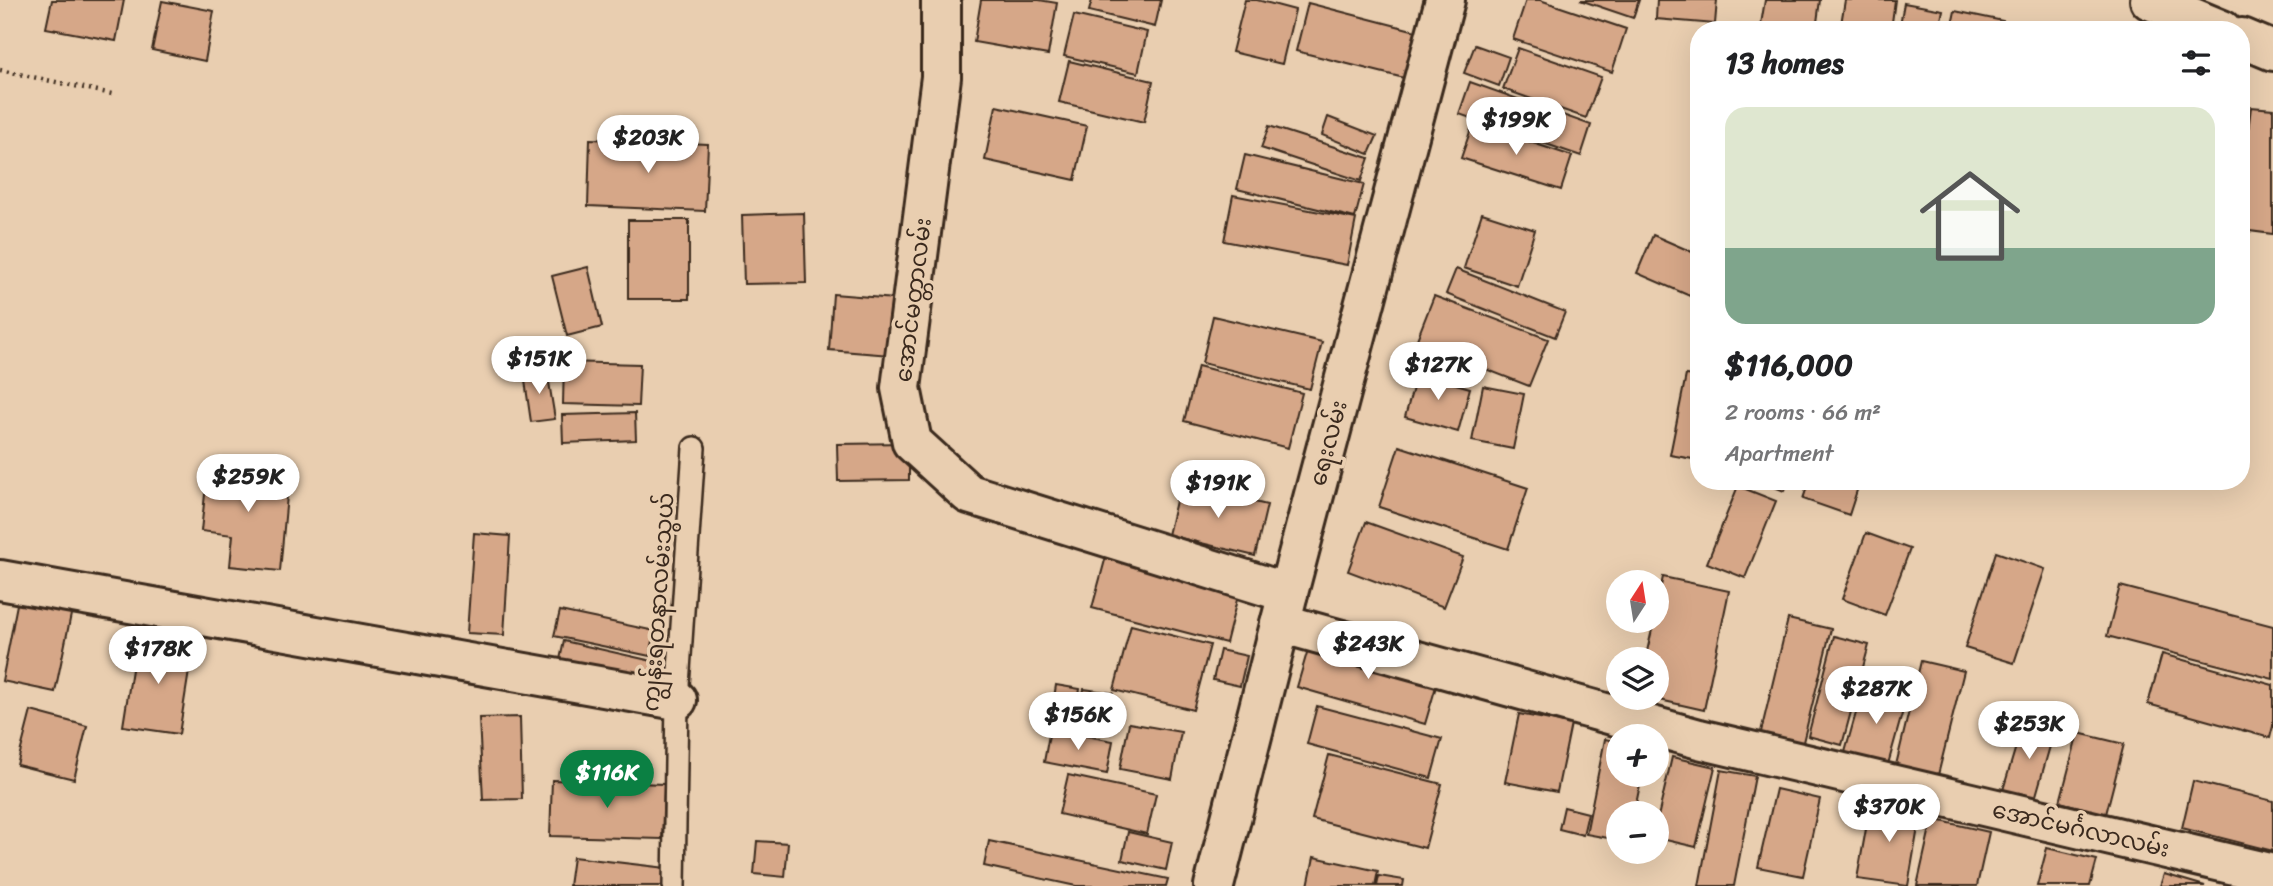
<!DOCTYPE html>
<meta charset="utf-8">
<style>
:root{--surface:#fff;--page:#f2f2f2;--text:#202124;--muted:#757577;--accent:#0b8043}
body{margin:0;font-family:Sriracha,"Noto Sans Myanmar",sans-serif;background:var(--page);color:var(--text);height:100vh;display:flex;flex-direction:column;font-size:26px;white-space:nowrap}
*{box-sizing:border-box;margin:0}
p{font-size:23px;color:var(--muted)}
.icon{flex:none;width:38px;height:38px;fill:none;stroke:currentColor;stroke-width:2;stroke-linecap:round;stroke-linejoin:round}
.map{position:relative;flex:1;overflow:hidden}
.drawer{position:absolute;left:1690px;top:21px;width:560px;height:469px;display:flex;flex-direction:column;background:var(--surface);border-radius:28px;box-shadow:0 7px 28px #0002}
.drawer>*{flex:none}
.needle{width:46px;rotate:12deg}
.controls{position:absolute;left:1606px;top:570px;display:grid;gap:14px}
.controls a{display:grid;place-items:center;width:63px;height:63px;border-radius:50%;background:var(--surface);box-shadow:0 7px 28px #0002;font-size:35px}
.price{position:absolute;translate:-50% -60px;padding:0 16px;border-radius:24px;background:#fff;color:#222;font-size:23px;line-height:46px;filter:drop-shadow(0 2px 4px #0008)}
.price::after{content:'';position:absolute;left:50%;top:42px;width:21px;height:16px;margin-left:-10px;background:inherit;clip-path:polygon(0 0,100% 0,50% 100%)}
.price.current{background:var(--accent);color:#fff}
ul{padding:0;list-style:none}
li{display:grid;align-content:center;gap:14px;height:371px;padding:0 35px}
li span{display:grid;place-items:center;height:217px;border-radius:21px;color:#555}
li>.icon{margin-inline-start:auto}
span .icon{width:126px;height:126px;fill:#fffc;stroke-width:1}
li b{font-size:30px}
h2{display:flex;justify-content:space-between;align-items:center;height:84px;padding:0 35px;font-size:30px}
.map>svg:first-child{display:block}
</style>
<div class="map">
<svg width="2273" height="886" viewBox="0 0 2273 886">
<rect width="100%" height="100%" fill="#e9ceb0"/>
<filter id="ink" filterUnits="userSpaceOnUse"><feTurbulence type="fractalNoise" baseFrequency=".0143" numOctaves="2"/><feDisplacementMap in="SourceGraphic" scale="14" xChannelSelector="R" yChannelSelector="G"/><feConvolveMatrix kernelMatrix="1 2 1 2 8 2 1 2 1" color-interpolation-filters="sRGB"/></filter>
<g filter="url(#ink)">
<path fill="#d6a788" stroke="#3b2a1e" stroke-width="2" d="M52 0H124L116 41 46 28Z
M981 0H1039L1057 3 1048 55 974 42Z
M1092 0H1161L1155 27 1089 11Z
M1245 0H1257L1295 10 1282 64 1232 52Z
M1526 0H1540L1626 29 1612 72 1513 39Z
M1580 0H1639L1633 18Z
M1657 0H1717L1715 24 1656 19Z
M1765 0H1820L1816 30H1760Z
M1845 0H1895L1891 30H1840Z
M162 1 214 11 205 61 152 50Z
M1308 3 1416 31 1404 78 1296 51Z
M1904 3 1943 10 1939 30H1899Z
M1955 11 2003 21 2001 30H1951Z
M1074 15 1147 32 1138 73 1064 56Z
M2009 24 2039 30H2008Z
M1475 45 1509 57 1499 86 1464 73Z
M1518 48 1601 77 1586 118 1503 89Z
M1069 61 1153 81 1144 122 1059 102Z
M1470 82 1591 125 1581 156 1459 114Z
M996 106 1087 126 1075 180 985 160Z
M2251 107 2273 109V234L2242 230V179Z
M1328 117 1377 136 1369 154 1322 135Z
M1473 123 1572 156 1561 190 1461 158Z
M1269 126 1369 158 1361 181 1261 148Z
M590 139 708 144 705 211 588 206Z
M1245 155 1364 184 1355 218 1237 189Z
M1233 195 1356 219 1347 265 1224 241Z
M804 213 806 283 744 284 742 215Z
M1482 213 1535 230 1517 286 1464 268Z
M628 220H689V299H628Z
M1653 235 1699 255V300L1637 273Z
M588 267 602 327 567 336 552 276Z
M1456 269 1565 312 1555 337 1446 294Z
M833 294 920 301 915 357 829 350Z
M1434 296 1548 339 1529 386 1416 342Z
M1213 316 1322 342 1310 389 1202 363Z
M564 362 640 364 638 406 563 404Z
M1198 366 1302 393 1288 448 1184 421Z
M547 370 555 419 531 422 524 374Z
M1417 373 1470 388 1458 432 1405 417Z
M1686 375 1699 377V429L1693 459 1670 455Z
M1483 386 1524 394 1513 449 1472 441Z
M635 413 636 440 563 443 562 415Z
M909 443V480L838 481 837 444Z
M1399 446 1528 488 1508 549 1379 507Z
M208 467 289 474 280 571 230 566 233 535 201 531Z
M1760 481H1789L1784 491Z
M1809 481H1860L1849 515 1803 499Z
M1180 484 1267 505 1255 556 1168 535Z
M1738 486 1776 501 1745 578 1707 563Z
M1366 522 1463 557 1444 607 1348 571Z
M474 533 510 536 504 635 467 633Z
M1866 533 1910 549 1885 615 1842 599Z
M1108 549 1241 584 1226 643 1092 608Z
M1996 552 2045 569 2014 663 1965 648Z
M1663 577 1729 591 1704 710 1651 698H1657V660H1645L1654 621H1657V604Z
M2120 586 2273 626V679L2107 636Z
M20 589 74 600 55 692 2 681Z
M560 611 655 631 650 656 554 636Z
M1788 619 1831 629 1802 746 1760 736Z
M1131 625 1210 645 1193 710 1114 690Z
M1834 636 1869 645 1842 745 1808 736Z
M137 638 193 646 179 734 123 726Z
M1311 639 1439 676 1425 724 1297 687Z
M564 641 661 663 653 700 556 678Z
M1220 650 1247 656 1240 686 1213 680Z
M2162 654 2273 685V726L2270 738 2148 704Z
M1921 661 1964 671 1938 775 1896 765Z
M1866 677 1909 689 1885 775 1842 763Z
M1056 685 1080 689 1074 727 1050 723Z
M1084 689 1113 693 1106 733 1077 727Z
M1317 706 1442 739 1431 778 1307 744Z
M31 711 87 726 74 779 17 765Z
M1519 714 1571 724 1557 792 1505 782Z
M520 717 522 799 483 800 479 718Z
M1129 723 1181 732 1172 779 1120 769Z
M2023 723 2054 732 2035 799 2003 790Z
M1050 729 1113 741 1107 774 1044 762Z
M2078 733 2124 744 2106 814 2060 802Z
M1605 739 1619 742V775H1642L1634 814H1619V840L1586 834Z
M1329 755 1442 784 1425 848 1312 819Z
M1672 757 1715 767 1696 847 1657 838V821Z
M1721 770 1755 776 1734 886H1699Z
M1068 775 1156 794 1147 834 1059 814Z
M552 780 664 784 662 839 550 836Z
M2193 781 2273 801V851L2182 828Z
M1776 789 1820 799 1803 876 1758 867Z
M1871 801 1921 810 1908 886 1857 879Z
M1564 807 1588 813 1583 835 1559 829Z
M1932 819 1989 832 1977 886H1917Z
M1128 832 1172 842 1166 870 1122 860Z
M757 841 788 843 785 877 754 874Z
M989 841 1168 879 1166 886H1076L984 866Z
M2047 848 2097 860 2090 886H2037Z
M573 857 674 869 672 886H569Z
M1314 857 1378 871 1375 886H1308Z
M2164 874 2205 886H2160Z
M1379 876 1404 880 1403 886H1377Z"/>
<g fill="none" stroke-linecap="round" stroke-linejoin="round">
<defs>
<path id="lane" d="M674 886 677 700 694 448"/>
<path id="street" d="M941 0V77L901 388 912 442 969 494 1288 593
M2150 0 2222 30
M2242 38 2273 51
M0 580 677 700
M1280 623 1699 739 2273 874"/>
<path id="secondary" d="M1214 886 1288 593 1445 0"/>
</defs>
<use href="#lane" stroke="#3b2a1e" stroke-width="26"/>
<use href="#street" stroke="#3b2a1e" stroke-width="44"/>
<use href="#secondary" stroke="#3b2a1e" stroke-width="44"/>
<path stroke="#3b2a1e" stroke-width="4.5" stroke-dasharray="2 5" stroke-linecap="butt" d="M0 70 112 94"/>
<use href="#lane" stroke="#e9ceb0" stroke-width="21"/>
<use href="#street" stroke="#e9ceb0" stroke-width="38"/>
<use href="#secondary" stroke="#e9ceb0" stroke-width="38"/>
</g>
</g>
<g text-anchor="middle" stroke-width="7" stroke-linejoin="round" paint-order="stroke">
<g font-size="23" fill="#3b2a1e" stroke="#e9ceb0">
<text transform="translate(913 300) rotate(-83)" y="8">အောင်မတ္တာလမ်း</text>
<text transform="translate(1328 443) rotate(-75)" y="8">ရေးလမ်း</text>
<text transform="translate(658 602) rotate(-86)" y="8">ကျွန်းရတနာလမ်းသွယ်</text>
<text transform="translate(2081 829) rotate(13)" y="8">အောင်မင်္ဂလာလမ်း</text>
</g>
</g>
</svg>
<div class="controls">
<a><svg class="needle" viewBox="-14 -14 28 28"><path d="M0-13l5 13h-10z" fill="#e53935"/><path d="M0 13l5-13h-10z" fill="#757577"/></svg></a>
<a><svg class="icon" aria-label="layers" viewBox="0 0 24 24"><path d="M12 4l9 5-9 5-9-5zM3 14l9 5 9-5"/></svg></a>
<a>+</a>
<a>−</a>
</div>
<b class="price" style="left:1516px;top:157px">$199K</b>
<b class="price" style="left:648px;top:175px">$203K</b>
<b class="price" style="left:539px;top:396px">$151K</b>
<b class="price" style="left:1438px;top:402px">$127K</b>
<b class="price" style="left:248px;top:514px">$259K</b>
<b class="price" style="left:1218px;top:520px">$191K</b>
<b class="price" style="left:1368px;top:681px">$243K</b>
<b class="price" style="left:158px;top:686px">$178K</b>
<b class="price" style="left:1876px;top:726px">$287K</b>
<b class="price" style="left:1078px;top:752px">$156K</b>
<b class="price" style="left:2029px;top:761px">$253K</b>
<b class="price current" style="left:607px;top:810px">$116K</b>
<b class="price" style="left:1889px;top:844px">$370K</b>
<section class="drawer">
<h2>13 homes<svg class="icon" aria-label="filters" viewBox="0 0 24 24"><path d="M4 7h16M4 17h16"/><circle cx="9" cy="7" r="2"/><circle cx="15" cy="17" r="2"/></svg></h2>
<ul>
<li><span style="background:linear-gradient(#dfe7d0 65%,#7fa58c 0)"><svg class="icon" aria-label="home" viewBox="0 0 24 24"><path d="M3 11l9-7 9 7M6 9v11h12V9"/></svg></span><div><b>$116,000</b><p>2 rooms · 66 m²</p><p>Apartment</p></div></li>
</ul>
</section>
</div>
